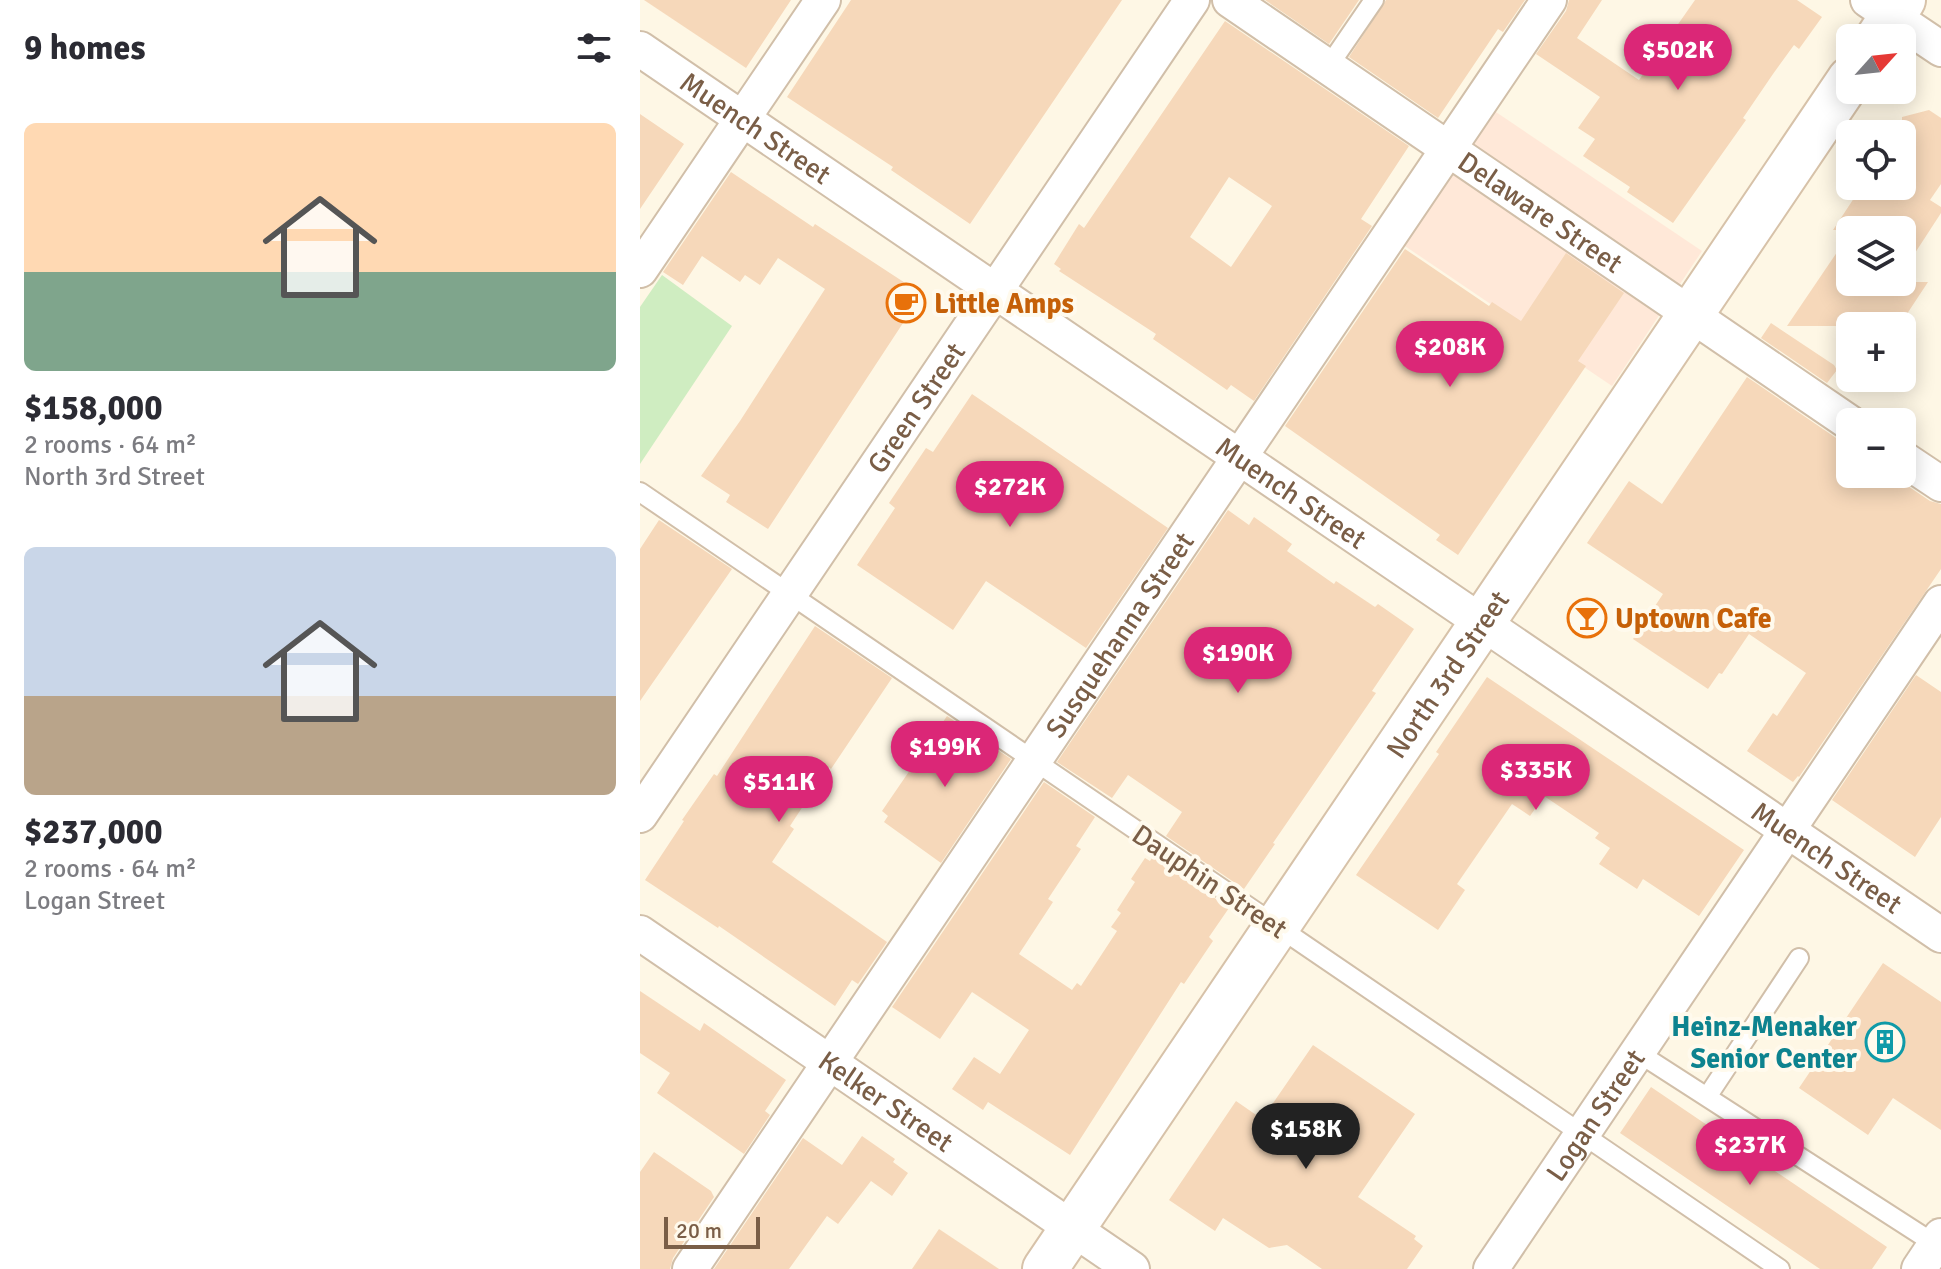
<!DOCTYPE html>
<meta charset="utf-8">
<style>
:root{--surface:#fff;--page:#f7f7f7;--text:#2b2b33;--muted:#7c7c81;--accent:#db2777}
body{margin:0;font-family:Signika,sans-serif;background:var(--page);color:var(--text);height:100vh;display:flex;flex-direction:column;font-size:30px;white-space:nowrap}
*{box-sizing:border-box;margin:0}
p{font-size:26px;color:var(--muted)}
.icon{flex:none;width:44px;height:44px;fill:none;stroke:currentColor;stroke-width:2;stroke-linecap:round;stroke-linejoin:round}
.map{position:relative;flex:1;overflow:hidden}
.sheet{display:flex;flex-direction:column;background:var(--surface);width:640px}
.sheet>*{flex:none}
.needle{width:52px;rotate:63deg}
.tools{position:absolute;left:1196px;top:24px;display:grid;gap:16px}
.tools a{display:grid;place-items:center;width:80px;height:80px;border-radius:12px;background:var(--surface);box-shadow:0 4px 20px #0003;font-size:40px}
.scale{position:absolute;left:24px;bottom:20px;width:96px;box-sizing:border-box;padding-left:8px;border:4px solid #7a5e47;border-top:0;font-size:22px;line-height:28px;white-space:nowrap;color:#7a5e47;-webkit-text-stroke:6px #fffaed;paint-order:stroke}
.price{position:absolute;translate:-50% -68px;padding:0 18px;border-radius:28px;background:var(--accent);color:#fff;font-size:26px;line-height:52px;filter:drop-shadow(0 2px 4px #0008)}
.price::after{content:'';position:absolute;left:50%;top:48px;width:24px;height:18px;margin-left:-12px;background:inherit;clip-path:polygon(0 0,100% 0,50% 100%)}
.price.on{background:#222;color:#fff}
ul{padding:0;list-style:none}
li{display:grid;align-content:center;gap:16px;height:424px;padding:0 24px}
li span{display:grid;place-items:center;height:248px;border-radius:12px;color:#555}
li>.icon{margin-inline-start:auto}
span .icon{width:144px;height:144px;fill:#fffc;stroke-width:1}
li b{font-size:34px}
h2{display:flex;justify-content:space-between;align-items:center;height:96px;padding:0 24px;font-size:34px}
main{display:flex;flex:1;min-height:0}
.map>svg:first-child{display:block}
</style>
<main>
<section class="sheet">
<h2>9 homes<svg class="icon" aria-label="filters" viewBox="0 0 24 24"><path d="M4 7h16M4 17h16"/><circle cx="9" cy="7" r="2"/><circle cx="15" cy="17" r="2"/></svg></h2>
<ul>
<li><span style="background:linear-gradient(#ffd9b3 60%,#7fa58c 0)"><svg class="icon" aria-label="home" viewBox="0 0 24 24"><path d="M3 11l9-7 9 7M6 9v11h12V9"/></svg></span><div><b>$158,000</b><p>2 rooms · 64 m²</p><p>North 3rd Street</p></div></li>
<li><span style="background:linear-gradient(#c9d6e8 60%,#b9a48a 0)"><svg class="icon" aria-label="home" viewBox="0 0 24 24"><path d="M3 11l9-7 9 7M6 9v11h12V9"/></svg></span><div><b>$237,000</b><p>2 rooms · 64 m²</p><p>Logan Street</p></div></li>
</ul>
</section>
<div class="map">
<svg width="1301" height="1269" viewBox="0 0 1301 1269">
<rect width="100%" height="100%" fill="#fef7e5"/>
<path fill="#ffe8d8" d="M844 104 1062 251 972 386 753 238Z"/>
<path fill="#cfedc1" d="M22 275 92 326 0 464V307Z"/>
<path fill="#f6d8ba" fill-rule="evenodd" d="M4 0H151L106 68Z
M211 0H482L330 224 251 170 253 167 147 97Z
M625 0H719L689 44Z
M746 0H885L863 32 858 29 798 118 709 57Z
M929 0H962L937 38 999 80 1055 0H1157L1182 17 1159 49 1154 45 1133 74 1103 118 1106 120 1033 223 987 192 990 187 943 156 955 139 938 128 960 97 896 54 926 11Z
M585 21 769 146 721 219 732 226 614 401 591 385 587 390 548 363 513 339 516 334 419 271 421 269 414 264 439 224 444 228ZM589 177 632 206 591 267 550 237Z
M1289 110 1301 118V184L1290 200 1301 207V213L1262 273V230H1193L1222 186H1262V117Z
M0 114 44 144 0 209Z
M91 172 173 227 175 224 282 294 128 529 86 502 90 495 61 476 100 421 185 289 138 258 120 285 105 275 100 282 62 256 43 285 23 272Z
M1210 233V282H1288L1259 326H1147Z
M765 249 849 306 852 302 881 321 926 253 984 293 938 361 946 366 818 555 796 540 800 535 645 426Z
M1131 323 1194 365 1197 370 1187 383 1121 338Z
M1107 377 1199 440 1210 443V474H1250L1290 501 1301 504V569L1159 777 1158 776 1153 782 1107 751 1133 713 1137 716 1166 673 1109 634 1082 674 1079 673 1068 689 993 639 1023 594 947 543 989 481 1022 504Z
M332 394 528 528 446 648 346 581 313 630 217 565 255 508 249 503 286 448 293 452Z
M588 510 609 525 614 517 652 544 647 551 694 584 696 581 735 607 738 604 774 629 732 691 736 693 633 843 635 844 604 889 526 836 542 812 488 775 472 798 417 762Z
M19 520 92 569 0 701V549Z
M175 626 252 678 191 769 189 767 169 797 150 826 154 829 132 862 247 942 218 984 212 980 195 1006 79 926 78 928 5 880 44 821 42 820 74 774 77 776Z
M1276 675 1301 692V817L1275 857 1192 800Z
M847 677 1104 850 1059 916 1003 879 997 889 959 864 970 848 955 838 959 833 904 796 890 816 872 804 817 884 825 890 798 930 716 875 799 754 796 752Z
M307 716 371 759 301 863 244 822 248 816 242 811Z
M404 782 455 817 436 846 441 849 408 899 413 902 379 954 432 990 437 983 441 986 477 931 471 927 481 913 477 910 495 882 491 879 505 858 510 861 513 856 589 908 569 937 573 941 544 984 541 982 430 1155 348 1102 343 1110 312 1089 334 1057 360 1074 389 1030 332 992 300 1039 252 1007Z
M1243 963 1301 1002V1130L1253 1098 1228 1135 1159 1088Z
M0 991 60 1031 64 1023 146 1080 125 1111 130 1115 104 1154 17 1093 30 1073 0 1053Z
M673 1045 775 1114 718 1197 776 1236 774 1239 783 1246 767 1269H682L647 1245 629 1248 583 1218 575 1231 529 1200 596 1101 622 1119Z
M1011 1087 1247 1247 1232 1269H1180L980 1133Z
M222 1136 255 1159 253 1162 268 1173 252 1196 231 1181 198 1224 187 1216 149 1269H74L163 1138 202 1165Z
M14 1152 71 1191 74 1197 33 1258 30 1269H0V1172Z
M299 1229 359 1269H272Z"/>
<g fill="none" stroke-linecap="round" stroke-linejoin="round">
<defs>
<path id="lane" d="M688 67 734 0
M0 492 1140 1269
M997 1052 1295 1244
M1067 1097 1159 958"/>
<g id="street">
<path id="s1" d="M590 0 1210 423"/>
<path d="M1228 0 1301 49"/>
<path id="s2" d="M0 49 1301 935"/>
<path d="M0 270 183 0"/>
<path d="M1262 458 1301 484"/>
<path id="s3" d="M0 815 552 0"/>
<path id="s4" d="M0 933 492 1269"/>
<path id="s5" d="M50 1269 909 0"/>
<path id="s6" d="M851 1269 1301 603"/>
<path d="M1279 1269 1301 1236"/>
</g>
<g id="secondary">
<path d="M1238 38 1263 0"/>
<path id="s7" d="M405 1269 1210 79"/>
</g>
</defs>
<use href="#lane" stroke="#d1bfa9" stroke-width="22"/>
<use href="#street" stroke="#d1bfa9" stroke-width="38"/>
<use href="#secondary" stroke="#d7c2a9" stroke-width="48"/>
<use href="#lane" stroke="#fff" stroke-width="18"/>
<use href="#street" stroke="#fff" stroke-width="34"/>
<use href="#secondary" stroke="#fff" stroke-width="44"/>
</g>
<defs>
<symbol id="cafe-ring" viewBox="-11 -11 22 22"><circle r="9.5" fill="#fffaed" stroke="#e8710a" stroke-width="1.5"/><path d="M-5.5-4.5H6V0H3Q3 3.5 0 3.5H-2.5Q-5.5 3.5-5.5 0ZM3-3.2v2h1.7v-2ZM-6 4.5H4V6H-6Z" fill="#e8710a"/></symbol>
<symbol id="bar-ring" viewBox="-11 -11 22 22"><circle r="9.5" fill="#fffaed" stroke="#e8710a" stroke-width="1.5"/><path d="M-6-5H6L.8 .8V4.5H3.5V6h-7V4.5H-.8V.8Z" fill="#e8710a"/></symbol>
<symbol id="building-ring" viewBox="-11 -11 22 22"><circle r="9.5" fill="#fffaed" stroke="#0f9aa8" stroke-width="1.5"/><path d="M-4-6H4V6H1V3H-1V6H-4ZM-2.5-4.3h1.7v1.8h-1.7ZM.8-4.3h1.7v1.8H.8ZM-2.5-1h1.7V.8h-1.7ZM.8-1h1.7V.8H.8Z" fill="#0f9aa8"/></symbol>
</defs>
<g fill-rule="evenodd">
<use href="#cafe-ring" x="244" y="281" width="44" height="44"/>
<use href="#bar-ring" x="925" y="596" width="44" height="44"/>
<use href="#building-ring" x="1223" y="1020" width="44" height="44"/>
</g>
<g text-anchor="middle" stroke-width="8" stroke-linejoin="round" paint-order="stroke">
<g font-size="28" fill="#7a5e47" stroke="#fffaed">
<text dy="10" stroke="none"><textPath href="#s2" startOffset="140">Muench Street</textPath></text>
<text dy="10" stroke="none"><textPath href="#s1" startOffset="376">Delaware Street</textPath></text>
<text dy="10" stroke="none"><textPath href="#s3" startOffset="492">Green Street</textPath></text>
<text dy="10" stroke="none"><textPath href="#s2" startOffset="788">Muench Street</textPath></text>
<text dy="10" stroke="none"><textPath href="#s5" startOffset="766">Susquehanna Street</textPath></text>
<text dy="10" stroke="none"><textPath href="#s7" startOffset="718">North 3rd Street</textPath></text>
<text dy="10" stroke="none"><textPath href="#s2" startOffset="1436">Muench Street</textPath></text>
<text transform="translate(570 881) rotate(34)" y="10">Dauphin Street</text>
<text dy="10" stroke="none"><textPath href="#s4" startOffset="298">Kelker Street</textPath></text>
<text dy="10" stroke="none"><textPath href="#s6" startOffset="186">Logan Street</textPath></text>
</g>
<g font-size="28" font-weight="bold" fill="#c56008" stroke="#fffaed" text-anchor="start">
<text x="294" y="313">Little Amps</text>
<text x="975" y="628">Uptown Cafe</text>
</g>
<g font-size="28" font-weight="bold" fill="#0d838f" stroke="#fffaed" text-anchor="end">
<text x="1217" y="1036">Heinz-Menaker<tspan x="1217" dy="32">Senior Center</tspan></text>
</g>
</g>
</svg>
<div class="tools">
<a><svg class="needle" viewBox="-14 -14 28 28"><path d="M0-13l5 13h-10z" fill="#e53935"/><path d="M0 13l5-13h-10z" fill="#7c7c81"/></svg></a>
<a><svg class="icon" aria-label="locate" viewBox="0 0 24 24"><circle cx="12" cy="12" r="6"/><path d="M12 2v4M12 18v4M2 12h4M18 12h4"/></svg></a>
<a><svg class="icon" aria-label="layers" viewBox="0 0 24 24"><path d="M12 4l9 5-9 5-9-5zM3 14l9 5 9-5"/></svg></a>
<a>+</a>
<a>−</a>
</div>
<div class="scale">20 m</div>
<b class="price" style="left:1038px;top:92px">$502K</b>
<b class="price" style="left:810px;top:389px">$208K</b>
<b class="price" style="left:370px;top:529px">$272K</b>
<b class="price" style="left:598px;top:695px">$190K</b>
<b class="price" style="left:305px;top:789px">$199K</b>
<b class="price" style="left:896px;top:812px">$335K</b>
<b class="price" style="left:139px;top:824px">$511K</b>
<b class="price on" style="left:666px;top:1171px">$158K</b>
<b class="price" style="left:1110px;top:1187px">$237K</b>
</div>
</main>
